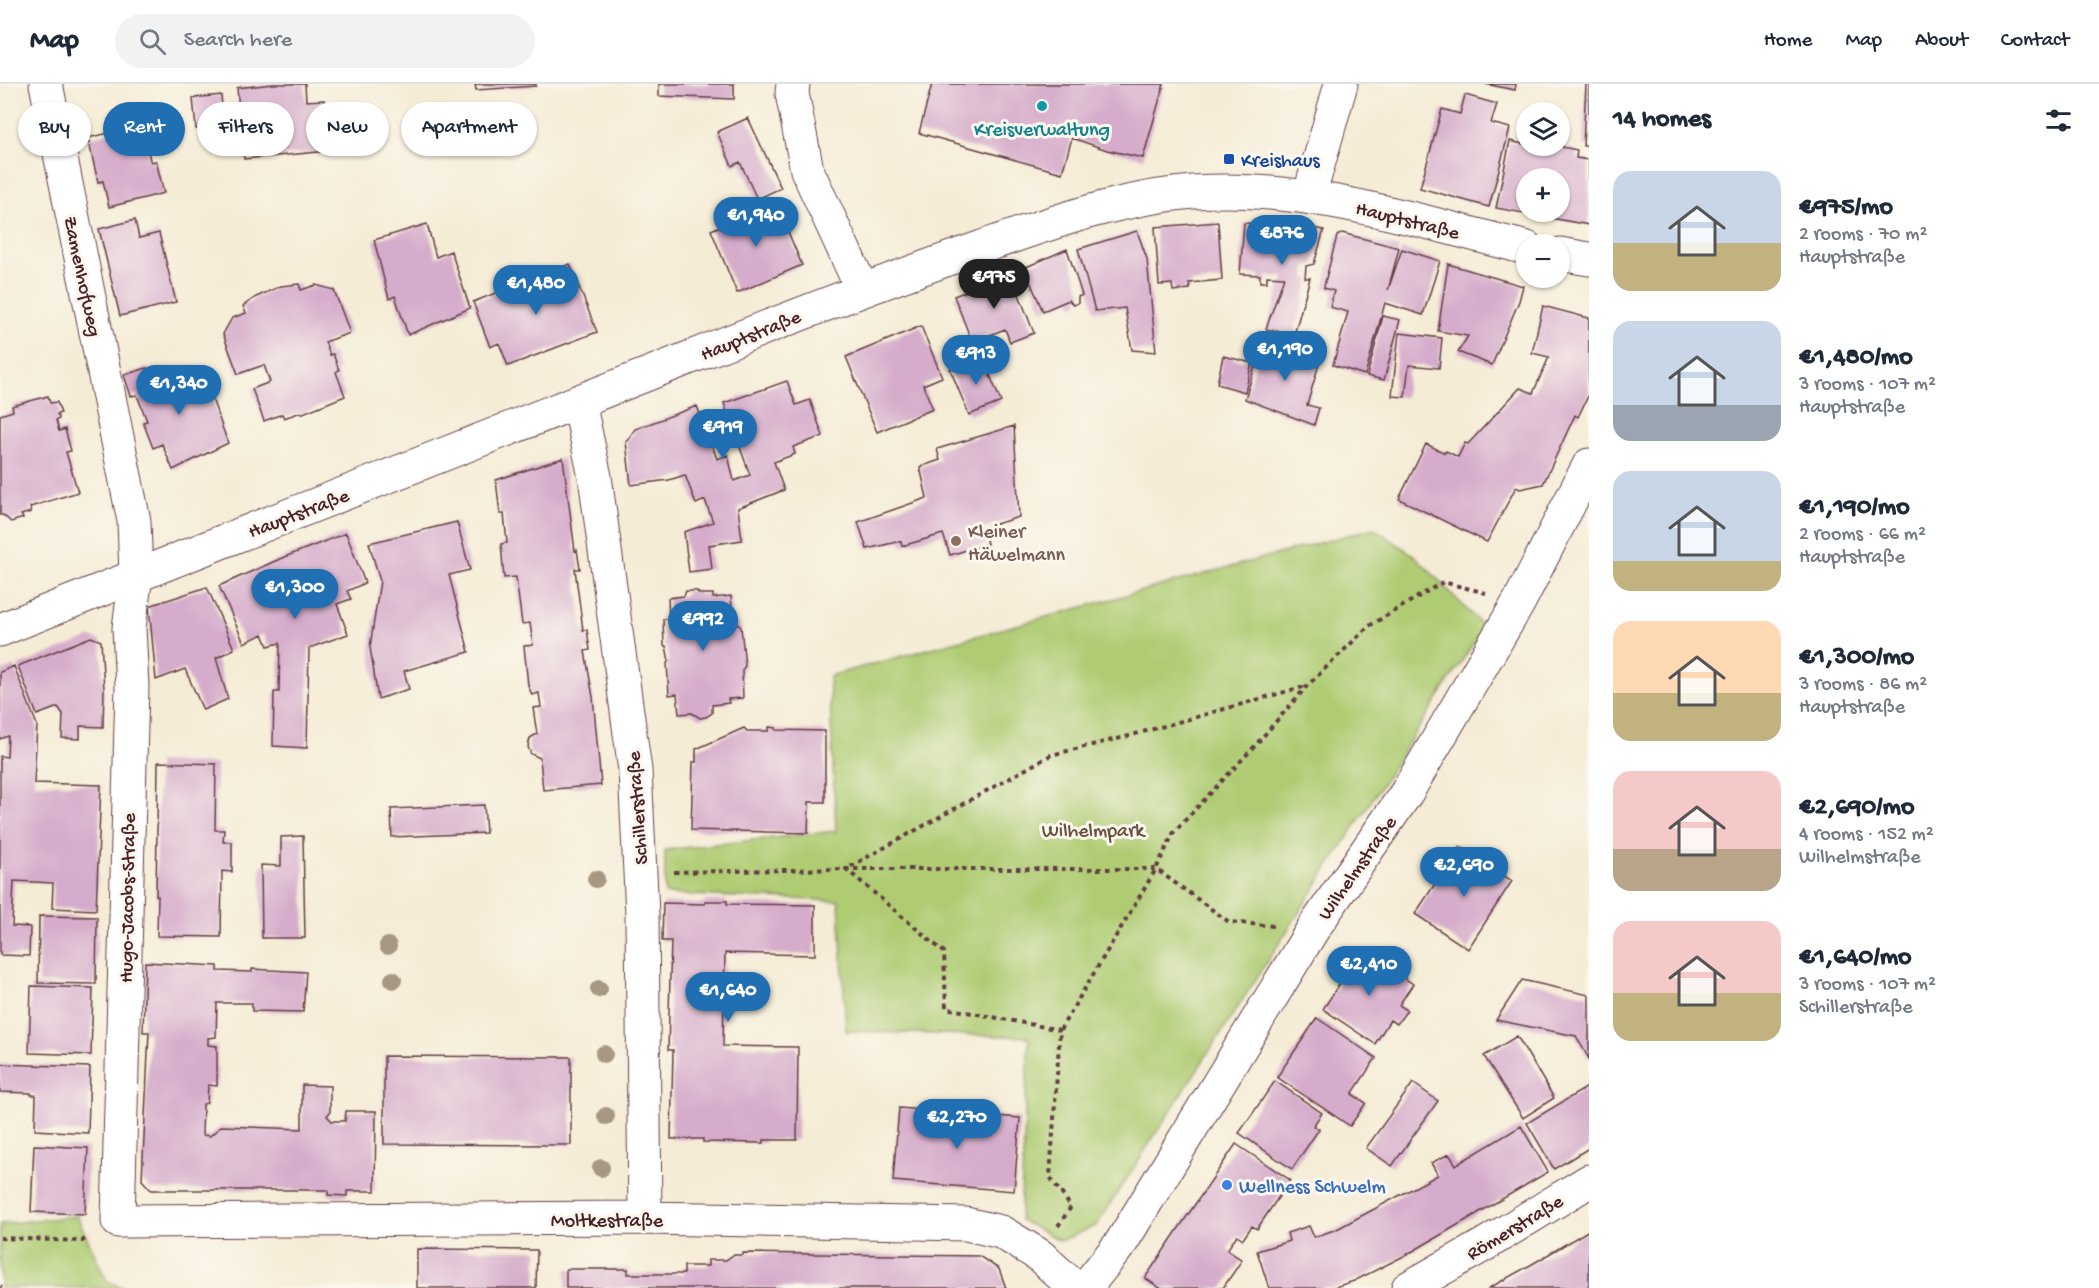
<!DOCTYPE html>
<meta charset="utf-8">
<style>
:root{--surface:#fff;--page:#f2f2f3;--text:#1f2937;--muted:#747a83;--line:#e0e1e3;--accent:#1f6fb2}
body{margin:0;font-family:"Gochi Hand",sans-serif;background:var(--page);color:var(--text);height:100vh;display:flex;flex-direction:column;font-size:22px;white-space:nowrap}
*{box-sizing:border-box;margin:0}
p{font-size:20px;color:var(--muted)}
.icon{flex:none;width:33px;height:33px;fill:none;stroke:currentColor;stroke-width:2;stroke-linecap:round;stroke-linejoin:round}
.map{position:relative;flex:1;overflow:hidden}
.details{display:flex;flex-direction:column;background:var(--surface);width:510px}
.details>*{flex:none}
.guide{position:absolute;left:18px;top:18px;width:570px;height:54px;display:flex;gap:12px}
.tools{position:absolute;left:1516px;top:18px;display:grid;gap:12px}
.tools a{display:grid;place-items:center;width:54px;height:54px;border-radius:50%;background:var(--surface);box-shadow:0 2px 4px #0004;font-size:30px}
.price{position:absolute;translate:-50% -51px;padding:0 14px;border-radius:21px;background:var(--accent);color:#fff;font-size:20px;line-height:39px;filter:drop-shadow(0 2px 3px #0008)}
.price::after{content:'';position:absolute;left:50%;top:36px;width:18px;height:14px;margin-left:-9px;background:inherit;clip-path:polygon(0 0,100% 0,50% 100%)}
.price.current{background:#222;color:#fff}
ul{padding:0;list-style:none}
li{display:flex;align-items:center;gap:18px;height:150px;padding:0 24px}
li span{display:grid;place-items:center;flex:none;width:168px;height:120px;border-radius:18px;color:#555}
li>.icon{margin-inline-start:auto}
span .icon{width:72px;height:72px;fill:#fffc;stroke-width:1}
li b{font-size:26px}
h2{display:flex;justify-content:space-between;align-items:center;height:72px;padding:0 24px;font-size:26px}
.pill{padding:0 21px;border-radius:27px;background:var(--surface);box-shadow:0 2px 4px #0004;font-size:21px;line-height:54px}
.pill.current{background:var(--accent);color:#fff}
header{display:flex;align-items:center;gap:36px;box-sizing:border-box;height:84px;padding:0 30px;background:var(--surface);border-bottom:2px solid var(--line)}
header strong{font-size:28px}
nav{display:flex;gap:33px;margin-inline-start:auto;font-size:21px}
.search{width:420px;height:54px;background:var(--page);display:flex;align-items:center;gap:15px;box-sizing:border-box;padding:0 21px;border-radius:33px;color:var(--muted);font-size:22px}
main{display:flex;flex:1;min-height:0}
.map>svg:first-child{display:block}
</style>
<header>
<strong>Map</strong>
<div class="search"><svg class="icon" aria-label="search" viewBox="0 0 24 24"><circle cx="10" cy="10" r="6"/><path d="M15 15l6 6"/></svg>Search here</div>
<nav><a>Home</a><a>Map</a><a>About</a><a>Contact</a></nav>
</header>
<main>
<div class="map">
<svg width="1589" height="1204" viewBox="0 0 1589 1204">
<rect width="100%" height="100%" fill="#fbf7ec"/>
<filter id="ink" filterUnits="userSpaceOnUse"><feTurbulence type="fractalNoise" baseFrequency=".0167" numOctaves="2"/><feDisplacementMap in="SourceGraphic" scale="12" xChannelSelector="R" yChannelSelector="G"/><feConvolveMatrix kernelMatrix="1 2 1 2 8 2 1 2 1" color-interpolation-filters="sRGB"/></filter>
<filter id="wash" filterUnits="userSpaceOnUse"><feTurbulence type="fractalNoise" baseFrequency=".008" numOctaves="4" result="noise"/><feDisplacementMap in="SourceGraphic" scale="24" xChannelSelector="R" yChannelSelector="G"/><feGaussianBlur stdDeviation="1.35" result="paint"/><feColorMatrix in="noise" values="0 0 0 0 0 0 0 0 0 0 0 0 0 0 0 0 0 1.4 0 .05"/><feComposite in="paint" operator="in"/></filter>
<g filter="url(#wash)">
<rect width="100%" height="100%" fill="#f5ecd6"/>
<path fill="#afcc73" stroke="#7c764f" stroke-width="1.5" d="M1374 444 1415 472 1484 543 1096 1142 1061 1157 1020 1136 1029 953 846 947 839 817 665 810V766L836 747 829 592Z
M77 1132 107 1197 124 1204H0V1140Z"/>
<g id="blocks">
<path fill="#d5accb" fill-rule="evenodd" d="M273 0H305L306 17 324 16 329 67 244 75 237 4Z
M475 0H536V2L476 6Z
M659 0H734V15L659 12Z
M932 0H1164L1143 74 1107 66 1072 54 1062 89 919 49Z
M1485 0H1516L1515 6Z
M1586 0H1589V62H1583Z
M221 11 224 43 196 45 193 14Z
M1465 11 1497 20 1491 39 1510 44 1489 123 1420 104 1442 25 1460 30Z
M748 34 781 104 757 115 740 78 732 82 717 48Z
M1560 37 1567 38 1562 63 1577 66 1576 74 1589 76V141L1496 124 1510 57 1523 60 1526 45 1527 62H1560ZM1527 94H1560V128H1527Z
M142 41 150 76 151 78 156 77 164 109 109 123 103 97 98 98 88 54Z
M776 119 802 181 737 209 711 146Z
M135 136 139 154 159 149 176 218 120 232 99 145Z
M1218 138 1222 196 1189 199 1190 205 1173 207 1172 200 1159 201 1155 143Z
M1244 139 1308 143 1324 146 1314 180 1306 182 1305 194H1310L1294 251 1266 245 1284 193 1267 192V198H1260V191L1240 190Z
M427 140 436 173 451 167 470 224 408 251 395 212 389 215 374 156Z
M1137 147 1147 175 1156 268 1132 266 1125 224 1095 227 1078 165Z
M1342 149 1399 164 1388 206 1402 165 1440 177 1423 231 1385 219 1365 291 1333 281 1348 228 1330 223 1334 207 1324 204V202L1337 152Z
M1067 165 1082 211 1078 213V219L1073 221 1069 216 1043 227 1024 184Z
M570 180 597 248 508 282 499 259 490 263 473 218Z
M1448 180 1523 202 1519 217 1492 281 1458 268 1468 252 1438 247Z
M1011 190 1034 249 1010 258 1005 245 972 258 954 212Z
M299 200 301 206 316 201 334 206 350 249 325 258 330 271 333 270 339 286 336 288 345 312 301 330V328L284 334 282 330 264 337 252 305 270 298 264 281 238 290 223 250 232 234 246 229 243 222 256 213 281 202Z
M1543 222 1589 234V310L1578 333 1575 331 1543 400 1520 405 1516 403 1487 458 1399 415 1426 360 1445 369 1446 367 1458 373 1465 359 1468 360 1520 304 1533 309 1549 273 1532 269Z
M1383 232 1400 236 1384 296 1367 292Z
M921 242 942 293 923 301 933 325 877 348 846 273Z
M1399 249 1442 254 1439 284 1409 281 1405 313 1392 312Z
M1262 259 1321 273 1307 321 1319 324 1314 341 1245 315Z
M982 272 1001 318 969 331 950 285Z
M1223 272 1252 279 1245 308 1217 300Z
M147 284 155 305 187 288 206 298 228 359 173 386 162 360 153 364 143 338 147 337 137 311 131 312 124 291Z
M787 297 796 321 810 316 823 352 793 363 795 370 774 378 784 406 738 424 742 456 709 461 712 485 689 488 684 448 713 438 705 416 696 420 685 391 669 396 631 401 626 358 635 345 697 322 717 375 728 371 734 397 750 391 724 319Z
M48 312 50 319 57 318 61 329 57 330 59 335 56 336 59 347 65 345 71 367 66 368 78 408 30 423 31 428 21 431 23 434 11 438 3 431H0V331L13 327 12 322Z
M1014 342 1019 433 983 444 987 460 950 471 943 450 902 462 901 457 867 465 858 438 927 414 920 383 940 376 937 365Z
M563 374 575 467 577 466 580 485H575L583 546H587L590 566 585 567 593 613 601 701 543 706 540 674 531 670 528 663 530 654 537 650 533 624 541 623 539 609 532 611 528 601 524 562 533 561 530 539 522 540 516 493 504 494 501 460 507 459 504 430H500L496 396Z
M457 438 470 486 449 491 469 568 404 587 409 605 378 615 370 563 380 497 369 459Z
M346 449 365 499 347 507 351 515 337 520 348 550 309 564 307 664 273 662 274 608H279L280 559 268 562 263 550 244 559 219 502 282 474Z
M207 503 234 565 216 574 228 615 203 626 185 585 156 596 149 522Z
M686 507H697L699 510H713V514L731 512 733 536 741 543 745 582 742 586 743 614 728 615 729 619 712 621V629L706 633 700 634 692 629 679 630 677 610 669 611 667 579 669 577 666 562H664L663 535H669L668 514 684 512Z
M91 553 101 557 104 605 103 643 80 642V655L62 654 63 630 58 623 37 631 18 582Z
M14 582 37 641 34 699 101 701 96 826 52 824 53 799 14 797 12 842 30 843 29 872 0 871V672L7 673 8 652 0 655V588Z
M769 643 776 644V646L825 647V718H809L808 749 691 746 693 678H696V665L744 644 747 647H769Z
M158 678 216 680 215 746H224L223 758H232V788L222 787 221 853 157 852 158 812H156Z
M484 721 486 749 392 753 391 725Z
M303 752 305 854H262L261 781 281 782V753Z
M1460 762 1512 797 1468 865 1415 830Z
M705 817H727V820L815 821V871L725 869 723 962 798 963 797 1056H764V1059L703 1058V1055H671L673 966H668L671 857H662L663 819 705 820Z
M39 832 97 833 96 900 38 899Z
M1362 866 1413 900 1399 921 1407 926 1397 940 1390 936 1375 960 1323 925Z
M145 878 218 882V887L252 888V885L306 888 303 928 252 927V919H217L216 953 208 954V961L217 962V1002L208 1001 207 1019 203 1020 202 1051 210 1052 221 1042 302 1045V1001L330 1002V1028L327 1032 332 1037H345L346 1027H376L375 1107H347V1112L328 1111V1106H151L142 1096 149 948H143Z
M1522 896 1589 911V975L1576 952 1496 936Z
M31 902 93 904 91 971 29 969Z
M1317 934 1376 974 1352 1010 1366 1019 1350 1042 1277 993Z
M1517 952 1554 1014 1523 1034 1484 972Z
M384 972 571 973V1061L384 1060Z
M0 980 90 983 88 1049 35 1046 36 1011H31V1009L0 1008Z
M1275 997 1322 1029 1313 1042 1319 1045 1292 1085 1239 1049Z
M1413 999 1438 1017 1392 1082 1366 1064Z
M1589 1002V1064L1554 1085 1527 1039Z
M899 1024 1020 1034 1014 1107 893 1097Z
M1521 1042 1548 1088 1408 1170 1354 1197 1332 1204H1269L1257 1167 1289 1157 1287 1149 1309 1142 1314 1153 1337 1145 1438 1091 1431 1079 1449 1070 1456 1081Z
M1236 1060 1290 1096 1257 1145 1252 1142 1243 1155 1237 1151 1227 1166 1242 1176 1223 1204H1160L1145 1194Z
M34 1061 88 1064 85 1130 31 1128Z
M1589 1146V1204H1489L1534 1179Z
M417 1165 537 1166 536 1204H417Z
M743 1169 979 1172 999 1185 1006 1204H566V1185H628V1190H684V1182H708V1176H726L733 1171H743Z"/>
</g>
</g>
<g filter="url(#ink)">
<use href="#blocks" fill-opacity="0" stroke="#643e45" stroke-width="1.5"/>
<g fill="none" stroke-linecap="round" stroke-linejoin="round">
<defs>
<path id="minor" d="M46 0 134 437 136 491 129 544 132 602 118 1137 645 1134 966 1140 1001 1148 1039 1171 1075 1204
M793 0 792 9 807 86 862 205
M1309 113 1341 0
M1560 170 1589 175
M579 318 595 393 635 686 642 830 645 1134
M0 546C228 454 458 366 686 275 784 236 882 198 982 163 1051 139 1119 114 1193 108 1307 100 1418 137 1527 164
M1085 1204 1121 1159 1313 845 1407 708 1519 518 1589 381
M1408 1204 1484 1161 1589 1097"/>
</defs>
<use href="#minor" stroke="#643e45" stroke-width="35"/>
<path stroke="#643e45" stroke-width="4" stroke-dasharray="4.5 4.5" stroke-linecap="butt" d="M674 788 846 785H1156L1229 838 1274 842
M1060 946 946 924 944 868 846 785 1051 671 1125 653 1306 602
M1058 1142 1071 1123 1050 1093 1060 946 1156 785 1174 748 1253 664 1307 602 1369 542 1443 498 1486 509
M0 1154 82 1157 89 1153
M0 1203 2 1204"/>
<use href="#minor" stroke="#fff" stroke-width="33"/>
</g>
<g fill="#a79884">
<circle cx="596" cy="795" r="9"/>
<circle cx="388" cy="862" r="9"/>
<circle cx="393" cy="896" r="9"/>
<circle cx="599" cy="905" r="9"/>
<circle cx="604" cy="970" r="9"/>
<circle cx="606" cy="1032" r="9"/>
<circle cx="601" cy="1084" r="9"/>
</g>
</g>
<circle fill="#0f9aa8" stroke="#fbf7ec" stroke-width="2" cx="1042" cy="22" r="6"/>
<rect fill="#1a4fb4" stroke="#fbf7ec" stroke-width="2" x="1223" y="69" width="12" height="12" rx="3"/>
<circle fill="#8d6e63" stroke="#fbf7ec" stroke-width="2" cx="956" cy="457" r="6"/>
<circle fill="#3f7fe0" stroke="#fbf7ec" stroke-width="2" cx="1227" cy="1101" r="6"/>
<g text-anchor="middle" stroke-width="6" stroke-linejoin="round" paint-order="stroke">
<g font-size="20" fill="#0d838f" stroke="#fbf7ec">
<text x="1042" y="51">Kreisverwaltung</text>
</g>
<g font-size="20" fill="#164399" stroke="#fbf7ec" text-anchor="start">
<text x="1241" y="82">Kreishaus</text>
</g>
<g font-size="20" fill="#4a1f2b" stroke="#fbf7ec">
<text transform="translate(1408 135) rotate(14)" y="7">Hauptstraße</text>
<text transform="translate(84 192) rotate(78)" y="7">Zamenhofweg</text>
<text transform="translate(750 250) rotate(-22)" y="7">Hauptstraße</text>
<text transform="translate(298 428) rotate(-21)" y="7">Hauptstraße</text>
<text transform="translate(636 724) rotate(-94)" y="7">Schillerstraße</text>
<text transform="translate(1356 783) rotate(-55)" y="7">Wilhelmstraße</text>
<text transform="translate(126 814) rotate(-89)" y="7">Hugo-Jacobs-Straße</text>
<text x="607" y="1142">Moltkestraße</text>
<text transform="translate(1514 1142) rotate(-31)" y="7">Römerstraße</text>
</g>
<g font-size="20" fill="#785e54" stroke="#fbf7ec" text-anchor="start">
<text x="968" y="453">Kleiner<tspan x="968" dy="23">Häwelmann</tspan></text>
</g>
<g font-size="20" fill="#685341" stroke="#fbf7ec">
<text x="1093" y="752">Wilhelmpark</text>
</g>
<g font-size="20" fill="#366cbe" stroke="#fbf7ec" text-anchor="start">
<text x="1239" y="1108">Wellness Schwelm</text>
</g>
</g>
</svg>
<div class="tools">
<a><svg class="icon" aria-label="layers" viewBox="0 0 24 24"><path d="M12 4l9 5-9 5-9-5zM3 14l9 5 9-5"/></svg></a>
<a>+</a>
<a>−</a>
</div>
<b class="price" style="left:756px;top:164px">€1,940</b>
<b class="price" style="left:1282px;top:182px">€876</b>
<b class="price current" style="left:994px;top:226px">€975</b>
<b class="price" style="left:536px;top:232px">€1,480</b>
<b class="price" style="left:1285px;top:298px">€1,190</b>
<b class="price" style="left:976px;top:302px">€913</b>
<b class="price" style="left:179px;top:332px">€1,340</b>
<b class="price" style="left:723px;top:376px">€919</b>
<b class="price" style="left:295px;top:536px">€1,300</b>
<b class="price" style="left:703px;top:568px">€992</b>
<b class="price" style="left:1464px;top:814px">€2,690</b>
<b class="price" style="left:1369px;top:913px">€2,410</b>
<b class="price" style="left:728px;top:939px">€1,640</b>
<b class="price" style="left:957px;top:1066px">€2,270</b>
<div class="guide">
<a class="pill">Buy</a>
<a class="pill current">Rent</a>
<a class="pill">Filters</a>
<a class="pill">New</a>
<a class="pill">Apartment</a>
</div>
</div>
<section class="details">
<h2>14 homes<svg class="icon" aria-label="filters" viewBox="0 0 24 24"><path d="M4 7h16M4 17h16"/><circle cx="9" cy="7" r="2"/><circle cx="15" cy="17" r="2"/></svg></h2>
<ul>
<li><span style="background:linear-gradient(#c9d6e8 60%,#c2b280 0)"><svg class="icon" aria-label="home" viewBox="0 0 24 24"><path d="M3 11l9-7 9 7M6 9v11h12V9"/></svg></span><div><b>€975/mo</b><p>2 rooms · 70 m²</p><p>Hauptstraße</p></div></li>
<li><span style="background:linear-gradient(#c9d6e8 70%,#9aa5b1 0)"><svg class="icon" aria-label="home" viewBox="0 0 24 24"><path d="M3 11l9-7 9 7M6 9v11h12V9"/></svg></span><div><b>€1,480/mo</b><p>3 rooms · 107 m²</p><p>Hauptstraße</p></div></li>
<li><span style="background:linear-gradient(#c9d6e8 75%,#c2b280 0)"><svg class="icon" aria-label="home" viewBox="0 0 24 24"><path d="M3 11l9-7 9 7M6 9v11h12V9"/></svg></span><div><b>€1,190/mo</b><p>2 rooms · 66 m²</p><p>Hauptstraße</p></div></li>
<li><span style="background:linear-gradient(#ffd9b3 60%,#c2b280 0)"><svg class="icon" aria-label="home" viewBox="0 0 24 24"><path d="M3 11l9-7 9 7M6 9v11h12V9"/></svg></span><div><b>€1,300/mo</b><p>3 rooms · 86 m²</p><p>Hauptstraße</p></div></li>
<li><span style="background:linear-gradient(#f6c9c9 65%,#b9a48a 0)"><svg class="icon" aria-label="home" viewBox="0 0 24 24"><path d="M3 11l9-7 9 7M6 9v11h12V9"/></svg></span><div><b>€2,690/mo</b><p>4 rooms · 152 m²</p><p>Wilhelmstraße</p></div></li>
<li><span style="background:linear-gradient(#f6c9c9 60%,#c2b280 0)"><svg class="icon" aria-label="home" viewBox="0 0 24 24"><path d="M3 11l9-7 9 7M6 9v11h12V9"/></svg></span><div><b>€1,640/mo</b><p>3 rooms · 107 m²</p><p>Schillerstraße</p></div></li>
</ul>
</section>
</main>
